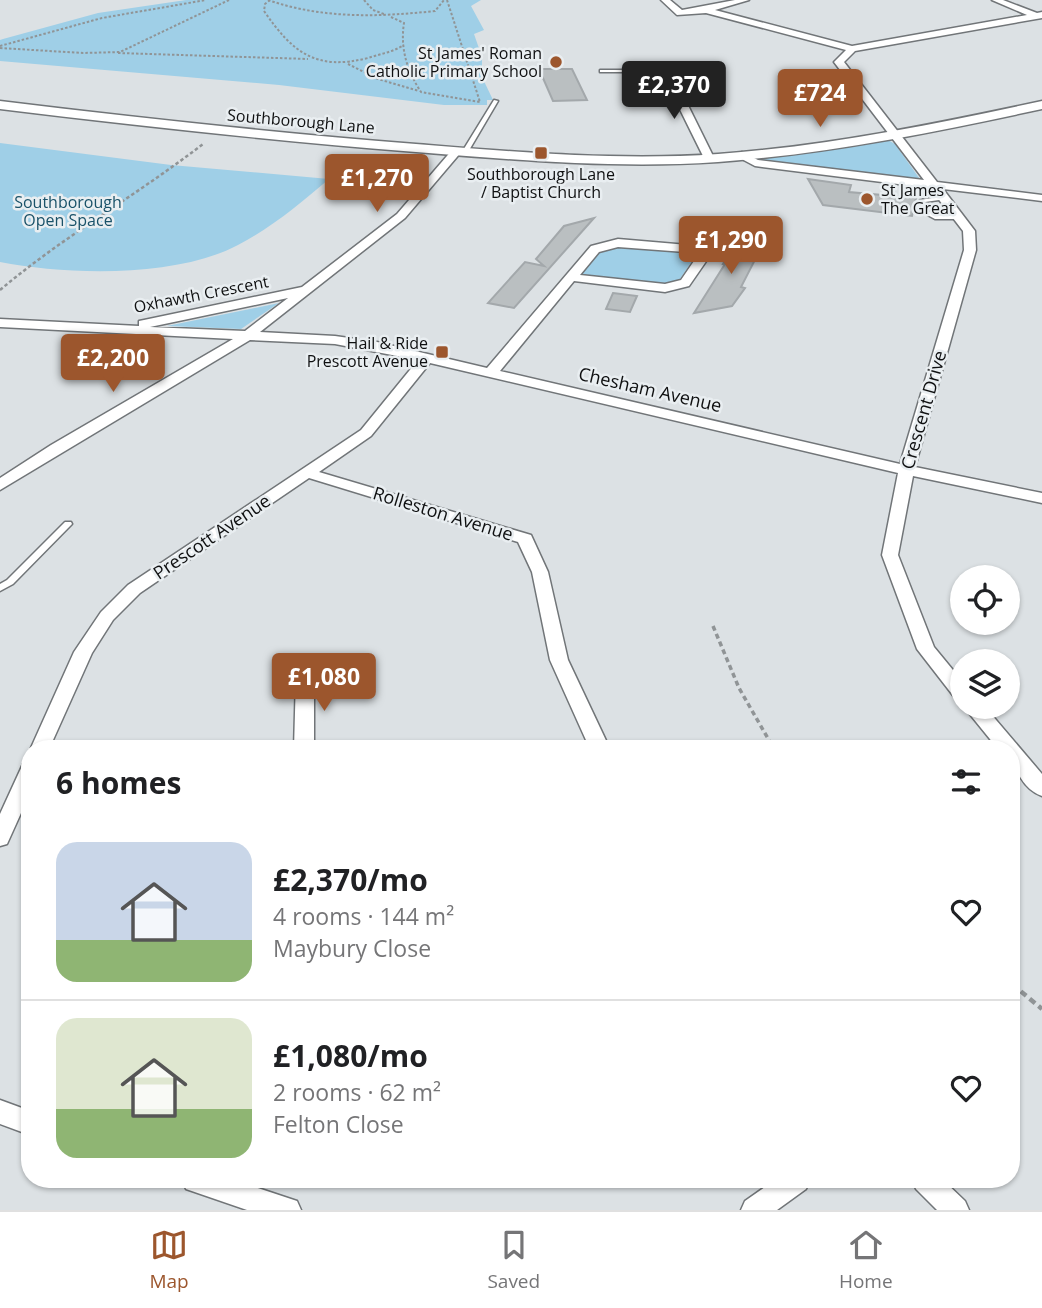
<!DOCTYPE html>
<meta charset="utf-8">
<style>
:root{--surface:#fff;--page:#f6f6f6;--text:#202124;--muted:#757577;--line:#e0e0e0;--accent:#9c562d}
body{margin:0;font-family:"Open Sans",sans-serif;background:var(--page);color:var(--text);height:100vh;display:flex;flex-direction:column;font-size:26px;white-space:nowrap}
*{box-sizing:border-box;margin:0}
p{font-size:23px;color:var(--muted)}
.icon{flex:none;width:38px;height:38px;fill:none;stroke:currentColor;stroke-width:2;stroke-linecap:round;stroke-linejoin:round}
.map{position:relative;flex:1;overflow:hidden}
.sheet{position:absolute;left:21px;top:740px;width:999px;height:448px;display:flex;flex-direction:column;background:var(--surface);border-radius:28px;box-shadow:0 2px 5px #0004}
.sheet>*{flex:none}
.fabs{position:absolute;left:950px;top:565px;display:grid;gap:14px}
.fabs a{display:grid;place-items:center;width:70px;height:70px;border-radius:50%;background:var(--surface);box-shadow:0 2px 5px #0004;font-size:35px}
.price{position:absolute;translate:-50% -60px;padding:0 16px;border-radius:7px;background:var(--accent);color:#fff;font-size:23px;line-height:46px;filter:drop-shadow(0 2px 4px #0008)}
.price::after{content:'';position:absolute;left:50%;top:42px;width:21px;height:16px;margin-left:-10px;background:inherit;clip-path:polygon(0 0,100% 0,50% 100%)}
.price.selected{background:#222;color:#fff}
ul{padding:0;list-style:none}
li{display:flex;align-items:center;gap:21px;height:175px;padding:0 35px}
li+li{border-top:2px solid var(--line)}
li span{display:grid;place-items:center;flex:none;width:196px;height:140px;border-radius:21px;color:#555}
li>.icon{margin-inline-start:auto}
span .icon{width:84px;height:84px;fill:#fffc;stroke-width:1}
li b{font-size:30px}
h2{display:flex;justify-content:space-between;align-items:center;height:84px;padding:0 35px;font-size:30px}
.dock{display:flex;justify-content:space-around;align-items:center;height:98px;border-top:2px solid var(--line);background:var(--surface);font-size:19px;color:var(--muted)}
.dock a{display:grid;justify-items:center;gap:4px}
.dock .selected{color:var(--accent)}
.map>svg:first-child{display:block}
</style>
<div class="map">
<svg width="1042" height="1210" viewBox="0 0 1042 1210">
<rect width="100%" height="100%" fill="#dce1e4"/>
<path fill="#9fcfe7" d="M186 0H481L471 6 484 30 474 34 482 57V77L493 100H487V105H444L279 85 0 61V40L3 39 98 13Z
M888 140 895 144 922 182 761 161 756 157Z
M0 143 171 165 329 179C301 203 271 228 238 245 176 278 67 275 0 262Z
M621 247 677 250 692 261 678 282 659 284 581 274 600 252Z
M279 303 241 329 167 326Z"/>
<path fill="#babfc1" stroke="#a3a8ab" stroke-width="2" d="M539 69H572L587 100 553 101Z
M808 179 851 185 849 192 916 198 912 216 823 205Z
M594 218 514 308 488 303 525 262 544 266 536 259 564 226Z
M740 234 761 248 741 287 745 288 732 306 694 313 725 264H723Z
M613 293 637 296 630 312 606 309Z"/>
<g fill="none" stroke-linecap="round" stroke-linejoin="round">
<defs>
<path id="service" d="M600 70H666L668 71 666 72H600Z
M494 100 498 101 468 152 463 153 462 152Z
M944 196 946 197V199L925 202 924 209 936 215 959 216 961 217V219H935L918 210 920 200Z
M65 522H71L72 524 13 584 0 591V584L7 580Z"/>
<path id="minor" d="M661 0H670L682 10 735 0H749L715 10 852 46 1027 15 992 0H1003L1037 13 1042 12V18L855 51 844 62 937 182 1042 195V201L943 189 975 231 976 250 915 467 1042 493V503L913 476 898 555 934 647 962 681V700L955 698 917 649 882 555 898 473 430 363 371 436 319 472 531 535 548 572 568 660 610 749H590L550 660 532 572 518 542 309 478 140 593 113 620 92 653 49 749 30 750 74 652 101 612 128 585 361 430 418 360 335 344 250 340 0 490V478L51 445 233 339 0 327V319L139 326V321L144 320 302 287 397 214 453 149 462 151 405 218 260 332 335 336 377 342 487 368 591 246 618 239 688 245 707 260 689 286 665 292 574 281 500 371 900 464 964 250 963 231 930 188 755 166 738 157 737 155 742 152 758 160 924 180 834 62 846 50 706 13 677 15ZM618 247 685 252 694 261 681 280 665 284 580 275 599 252ZM288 298 245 331 150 327Z
M666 68 671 71 714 158 713 160 704 158 661 71Z
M305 670 312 671 314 676V749H294L296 676 298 671Z
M964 707H985L1042 774V796C1024 790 1012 767 1012 749H998Z
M30 762V793L7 844 0 846V814L23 764Z
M0 1100 30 1111V1135L0 1124Z
M182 1180H234L297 1201 301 1210H247L186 1189Z
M775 1180H810L806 1189 777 1210H741L745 1201Z
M912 1180H943L965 1201 969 1210H937L916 1189Z"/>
<path id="tertiary" d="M0 101C139 118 277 133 416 144 517 152 618 161 718 154 827 146 935 124 1042 101V109C935 132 828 154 718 162 618 169 517 160 416 152 277 141 139 126 0 109Z"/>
</defs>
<use href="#service" stroke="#717578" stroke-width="3"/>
<use href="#minor" stroke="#717578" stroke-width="3"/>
<use href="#tertiary" stroke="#717578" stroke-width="3"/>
<path stroke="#909496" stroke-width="2" stroke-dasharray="2.5 2" stroke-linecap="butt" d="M268 0C323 19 378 17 435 11L444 0
M270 0 265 4 264 11C293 53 316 71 368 58 380 54 393 52 404 45
M364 0 373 10 384 14
M447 0 480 102
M391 17 404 23C400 48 407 71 421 92L480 102
M0 46 102 18 206 0
M0 48 83 53 120 52 229 0
M118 53 308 59
M348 64 378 79 419 91"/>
<path stroke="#909496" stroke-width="2.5" stroke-dasharray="3.5 2.5" stroke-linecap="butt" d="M0 290C64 236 137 195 203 144"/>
<path stroke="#909496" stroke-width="3.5" stroke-dasharray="5 3.5" stroke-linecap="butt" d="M713 626 739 688 774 749"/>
<path stroke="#909496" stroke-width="4.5" stroke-dasharray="7 4.5" stroke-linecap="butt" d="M1012 984 1042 1009"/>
<use href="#service" fill="#fff" fill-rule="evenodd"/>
<use href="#minor" fill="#fff" fill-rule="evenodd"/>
<use href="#tertiary" fill="#fff" fill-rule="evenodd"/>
</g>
<g fill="#9c562d" stroke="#e9eef1" stroke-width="2.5">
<circle cx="556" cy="62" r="7"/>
<rect x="534" y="146" width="14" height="14" rx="3.5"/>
<circle cx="867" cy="199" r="7"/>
<rect x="435" y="345" width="14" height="14" rx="3.5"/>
</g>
<g text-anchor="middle" stroke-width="5" stroke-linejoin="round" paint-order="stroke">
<g font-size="16" fill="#0f1011" stroke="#e9eef1" text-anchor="end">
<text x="542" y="59">St James' Roman<tspan x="542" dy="18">Catholic Primary School</tspan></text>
<text x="541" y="180" text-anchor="middle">Southborough Lane<tspan x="541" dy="18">/ Baptist Church</tspan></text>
<text x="881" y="196" text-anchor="start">St James<tspan x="881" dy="18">The Great</tspan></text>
<text x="428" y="349">Hail &amp; Ride<tspan x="428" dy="18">Prescott Avenue</tspan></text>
</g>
<g font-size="16" fill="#0f1011" stroke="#e9eef1">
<text transform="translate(301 121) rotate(5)" y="6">Southborough Lane</text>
<text transform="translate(201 294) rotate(-11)" y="6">Oxhawth Crescent</text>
</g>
<g font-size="16" fill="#1a5269" stroke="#e9eef1">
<text x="68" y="208">Southborough<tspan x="68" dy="18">Open Space</tspan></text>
</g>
<g font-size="18" fill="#0f1011" stroke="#e9eef1">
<text transform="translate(650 390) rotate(13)" y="6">Chesham Avenue</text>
<text transform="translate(924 410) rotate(-74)" y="6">Crescent Drive</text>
<text transform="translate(443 514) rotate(17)" y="6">Rolleston Avenue</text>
<text transform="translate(212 537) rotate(-34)" y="6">Prescott Avenue</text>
</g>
</g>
</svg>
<div class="fabs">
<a><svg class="icon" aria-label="locate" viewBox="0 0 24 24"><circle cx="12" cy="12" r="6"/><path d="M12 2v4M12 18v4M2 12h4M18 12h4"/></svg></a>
<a><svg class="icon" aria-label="layers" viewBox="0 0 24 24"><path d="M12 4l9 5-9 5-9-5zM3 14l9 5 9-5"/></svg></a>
</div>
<b class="price selected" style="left:674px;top:121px">£2,370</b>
<b class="price" style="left:820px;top:129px">£724</b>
<b class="price" style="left:377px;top:214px">£1,270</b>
<b class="price" style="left:731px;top:276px">£1,290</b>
<b class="price" style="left:113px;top:394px">£2,200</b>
<b class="price" style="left:324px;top:713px">£1,080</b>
<section class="sheet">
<h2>6 homes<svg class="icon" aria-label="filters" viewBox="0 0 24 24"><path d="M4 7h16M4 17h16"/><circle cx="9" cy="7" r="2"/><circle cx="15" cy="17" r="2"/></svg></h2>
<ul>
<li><span style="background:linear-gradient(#c9d6e8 70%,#8fb573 0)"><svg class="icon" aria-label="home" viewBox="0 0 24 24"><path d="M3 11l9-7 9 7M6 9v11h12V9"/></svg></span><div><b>£2,370/mo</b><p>4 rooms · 144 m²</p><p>Maybury Close</p></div><svg class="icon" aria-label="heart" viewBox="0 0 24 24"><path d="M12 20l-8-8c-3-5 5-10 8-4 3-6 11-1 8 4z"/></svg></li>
<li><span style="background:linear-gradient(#dfe7d0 65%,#8fb573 0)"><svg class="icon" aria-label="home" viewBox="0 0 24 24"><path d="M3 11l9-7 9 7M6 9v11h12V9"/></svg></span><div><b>£1,080/mo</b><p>2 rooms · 62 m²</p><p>Felton Close</p></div><svg class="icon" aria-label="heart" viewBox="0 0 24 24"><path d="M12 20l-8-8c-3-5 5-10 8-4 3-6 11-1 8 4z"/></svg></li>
</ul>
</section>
</div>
<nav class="dock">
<a class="selected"><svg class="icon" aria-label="map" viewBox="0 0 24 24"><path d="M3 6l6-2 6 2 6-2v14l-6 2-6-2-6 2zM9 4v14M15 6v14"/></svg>Map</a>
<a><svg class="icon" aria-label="saved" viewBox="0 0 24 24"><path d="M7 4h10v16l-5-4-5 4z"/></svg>Saved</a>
<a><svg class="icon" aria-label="home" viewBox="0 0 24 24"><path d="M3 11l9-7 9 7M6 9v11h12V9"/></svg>Home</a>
</nav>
